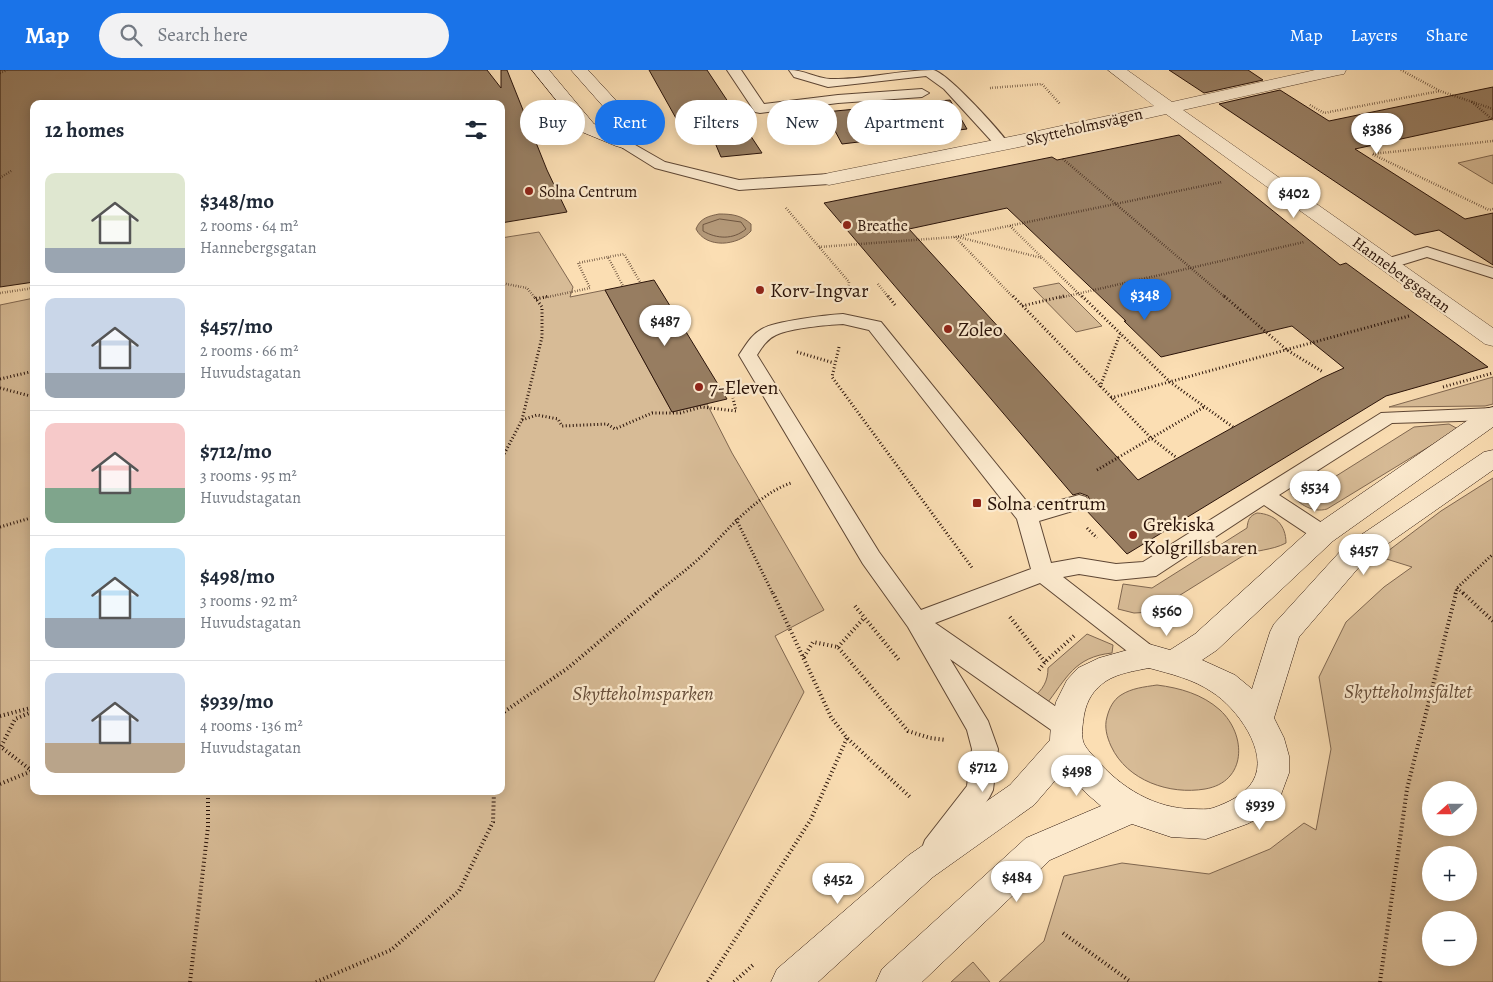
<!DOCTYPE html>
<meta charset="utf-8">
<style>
:root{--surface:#fff;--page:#f2f2f3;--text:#1f2937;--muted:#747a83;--line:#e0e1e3;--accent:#1a73e8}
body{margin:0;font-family:Alegreya,serif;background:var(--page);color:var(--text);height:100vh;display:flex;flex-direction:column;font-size:19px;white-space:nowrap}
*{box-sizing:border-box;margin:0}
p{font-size:16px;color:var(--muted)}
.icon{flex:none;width:28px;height:28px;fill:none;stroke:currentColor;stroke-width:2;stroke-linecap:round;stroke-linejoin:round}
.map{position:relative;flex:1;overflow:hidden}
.sheet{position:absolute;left:30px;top:30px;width:475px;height:695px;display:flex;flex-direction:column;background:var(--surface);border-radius:10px;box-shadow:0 2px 12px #0003}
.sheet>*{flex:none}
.banner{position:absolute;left:520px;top:30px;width:475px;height:45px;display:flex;gap:10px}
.needle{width:32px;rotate:249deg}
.controls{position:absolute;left:1422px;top:711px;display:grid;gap:10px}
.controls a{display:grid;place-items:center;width:55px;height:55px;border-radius:50%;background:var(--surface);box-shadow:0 2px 12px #0003;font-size:25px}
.price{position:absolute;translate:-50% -42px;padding:0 11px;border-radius:18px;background:#fff;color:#222;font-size:16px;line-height:32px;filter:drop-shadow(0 1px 2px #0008)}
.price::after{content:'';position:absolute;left:50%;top:30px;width:15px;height:11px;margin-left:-8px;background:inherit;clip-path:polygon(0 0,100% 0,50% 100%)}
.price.current{background:var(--accent);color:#fff}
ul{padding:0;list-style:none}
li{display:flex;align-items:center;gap:15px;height:125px;padding:0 15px}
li+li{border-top:1px solid var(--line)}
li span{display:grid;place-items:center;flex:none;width:140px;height:100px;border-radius:10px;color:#555}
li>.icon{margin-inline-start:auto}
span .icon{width:60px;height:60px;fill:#fffc;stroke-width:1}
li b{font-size:21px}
h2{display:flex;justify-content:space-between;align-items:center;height:60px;padding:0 15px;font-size:21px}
.pill{padding:0 18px;border-radius:22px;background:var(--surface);box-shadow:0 2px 12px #0003;font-size:18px;line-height:45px}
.pill.current{background:var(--accent);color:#fff}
header{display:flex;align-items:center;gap:30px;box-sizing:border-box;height:70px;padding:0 25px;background:var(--accent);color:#fff}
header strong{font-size:24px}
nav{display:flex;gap:28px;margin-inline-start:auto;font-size:18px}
.search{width:350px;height:45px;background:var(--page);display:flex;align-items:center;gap:12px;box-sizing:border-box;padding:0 18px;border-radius:28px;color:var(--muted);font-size:19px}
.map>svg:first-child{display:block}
</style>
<header>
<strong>Map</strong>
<div class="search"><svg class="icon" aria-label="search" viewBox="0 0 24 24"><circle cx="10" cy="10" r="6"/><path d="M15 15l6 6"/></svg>Search here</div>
<nav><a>Map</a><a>Layers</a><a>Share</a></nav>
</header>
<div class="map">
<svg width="1493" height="912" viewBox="0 0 1493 912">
<rect width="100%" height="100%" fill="#fbdeb3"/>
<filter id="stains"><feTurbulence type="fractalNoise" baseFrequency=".004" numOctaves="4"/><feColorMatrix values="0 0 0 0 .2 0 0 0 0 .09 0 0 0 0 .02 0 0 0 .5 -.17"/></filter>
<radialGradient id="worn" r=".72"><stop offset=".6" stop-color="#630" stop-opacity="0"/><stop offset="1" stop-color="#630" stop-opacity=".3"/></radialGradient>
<path fill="#d7bb96" stroke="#806750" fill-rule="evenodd" d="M1493 85V114L1458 93Z
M539 162 573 217 570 227 605 220 672 342 707 334 732 383 824 540 775 566 804 622 654 912H0V235L34 228V721H501V168Z
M1059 213 1102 256 1076 262 1033 218Z
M1493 307V334L1485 336 1389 337Z
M1449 354 1458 359 1327 439C1313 443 1300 435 1291 424L1292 418 1296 415 1325 413 1414 357Z
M1493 408V912H999L1044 871 1064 806 1122 793 1209 804 1270 779 1304 753 1316 760 1331 679 1319 607 1346 552 1384 517 1412 497 1380 487 1441 441ZM1431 720H1469V758H1431ZM1431 785H1469V822H1431ZM1431 850H1469V888H1431Z
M1257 443C1275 444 1286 455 1286 473 1271 481 1256 479 1241 487L1153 542 1134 543 1118 539 1123 514 1152 518 1247 458C1248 450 1249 446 1257 443Z
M1087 564 1113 575 1112 583C1074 587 1067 608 1045 636L1032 628C1043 620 1048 611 1048 598Z
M1157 615C1180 618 1202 624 1220 640 1247 665 1247 712 1205 719 1170 725 1127 711 1111 676 1107 667 1104 657 1107 647 1109 639 1113 630 1121 625 1132 618 1144 617 1157 615Z
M973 892 990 912H951Z"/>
<path fill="#b49979" stroke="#7d634c" d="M719 144C732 144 741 145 751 154V161C738 176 706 179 696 159 700 148 709 146 719 144Z"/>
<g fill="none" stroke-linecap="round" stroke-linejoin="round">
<path stroke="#6f5641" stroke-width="1" d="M720 149 741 152 746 159C733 170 717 169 703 161V155Z"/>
</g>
<path fill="#977d61" stroke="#2a1309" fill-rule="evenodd" d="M0 0H487L501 18V0H507L547 100 567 142 501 153V34H34V212L0 217Z
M649 0H707L762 83 721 87 708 56 682 59Z
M1169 0H1248L1263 10 1204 23Z
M1493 17V49L1355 79 1465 149 1493 143V195L1439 160 1415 165 1219 34 1280 20 1329 51Z
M950 30 967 59 842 74 825 42Z
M1179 65 1340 195 1346 193 1488 297 1386 326 1127 484 1085 439 1091 433 1088 426 1080 423 1073 425 824 133 1052 87 1057 90ZM1007 138 1126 251H1124L1161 287 1292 256 1344 298 1322 308 1138 410 909 159Z
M654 210 680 252 727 329 672 342 605 220Z"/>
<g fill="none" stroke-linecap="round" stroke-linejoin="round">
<defs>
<path id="lane" d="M727 0H741L764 34 838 25 922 19 929 23 922 27 838 33 760 43 755 42Z
M789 0C804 0 816 8 830 9 864 10 899 0 933 0 947 2 999 60 1009 74L1007 77H997L944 19 926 6 828 17 794 7Z
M623 68 665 92 739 110 829 104 834 106 837 109 834 112 829 114 739 120 655 98 618 75 616 72 618 69Z
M1427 177 1493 198V208L1427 187 1388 199 1382 198 1380 194 1382 190Z
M843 244 881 252 1032 438 1079 425 1086 427 1089 432 1086 437 1039 451 1051 493 1079 488 1116 494 1143 492 1381 343 1493 338V350L1392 353 1279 425 1331 459 1334 464 1331 469 1323 471 1315 469 1264 435 1156 506 1116 510 1079 504 1063 507 1157 580 1161 586 1157 592 1149 595 1141 592 1040 513 935 553 1075 650 1078 657 1075 664 1066 667 1057 664 950 589 988 651 998 679 993 720 989 728 945 786 935 790 925 786 922 778 925 770 967 716 972 679 967 660 908 557 863 494 739 285C746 275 751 265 762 259 775 251 826 245 843 244ZM843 254 869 260 1017 449 1031 499 921 540 879 482 757 285C762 277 767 269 776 265 791 258 826 255 843 254Z"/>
<path id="street" d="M1108 0H1127L1172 32 1315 0H1346L1344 4 1338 5 1183 40 1493 258V276L1485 274 1166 44 1019 77 829 115 822 113 819 109 822 105 829 103 1019 65 1154 36Z"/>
<path id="secondary" d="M532 0H549L594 54 615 62 616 51 571 0H588L634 50 632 72 630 76 623 78 616 76 582 62Z
M1493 337V357L1333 471 1217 580 1202 590 1235 605 1252 619 1270 562 1274 554 1346 475 1484 382 1493 380V400L1366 489 1299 567 1274 648 1284 668 1289 686V703L1279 730 1267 744 1247 754 1206 769 1171 767 1132 754 1050 790 922 912H876L882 899 1026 768 1101 736 1086 723 1065 699 1034 735 933 807 818 912H771L777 899 909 785 1010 715 1050 670 1051 653 1056 632 1067 610 1078 598 1099 588 1149 574 1170 580 1195 564 1313 457 1484 339ZM1149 598C1171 604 1193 609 1212 622 1236 637 1270 682 1253 711 1245 725 1227 733 1213 738 1207 740 1200 739 1194 739 1155 739 1121 718 1096 689 1092 684 1085 678 1083 671 1081 663 1083 653 1084 645 1087 630 1093 620 1106 611 1119 603 1134 601 1149 598Z"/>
</defs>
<use href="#lane" stroke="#5e4634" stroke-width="2"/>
<use href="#street" stroke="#5e4634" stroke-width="1"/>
<use href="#secondary" stroke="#2a1309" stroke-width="1"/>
<path stroke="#2a1309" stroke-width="2.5" stroke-dasharray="0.5 2" stroke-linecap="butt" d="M1401 0 1440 21 1493 39
M0 3 7 0
M990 18 1042 14 1060 34
M1472 32 1493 50
M1310 35 1324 43 1440 21
M1493 71 1372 84 1489 140 1493 139
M1063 89 1226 228
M0 108 11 101
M786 138 849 212 848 224
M1010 156 1083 228
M955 167 1014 228
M958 167 1042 188
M819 177 955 167 1222 112
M608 187 624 184 640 212
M501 213 527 218 535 228
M878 214 889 228
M0 223 34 218
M543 228 590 218 578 193 608 187 623 216
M1059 228 1304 172"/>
<path stroke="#2a1309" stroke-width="3" stroke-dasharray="1 2.5" stroke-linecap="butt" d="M888 226 895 235
M1013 226 1151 368 1177 388
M1082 226 1170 312 1233 357
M1224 226 1287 280 1323 302
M536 229 549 226
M1022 236 1064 226
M839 277 832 307 973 499
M797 282 834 293
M0 309 34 301
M1100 317 1120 264
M1443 317 1493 303
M0 318 34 327
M1111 328 1409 246
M522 350 537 345 558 349 562 356 607 354 615 359 652 343H680L702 337 736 341 733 328
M501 390 522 350 542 267V237L534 226
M1097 400 1204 337
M736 449 773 524
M0 457 34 447
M1087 458 1097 468
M1457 518 1464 524
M655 524C673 510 692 496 708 480 731 456 759 424 791 413
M1455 524 1457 518 1493 484"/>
<path stroke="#2a1309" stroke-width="4" stroke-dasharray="1 3" stroke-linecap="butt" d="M773 523 831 647 847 668 911 728
M1463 523 1493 551
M855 536 899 590
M1010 547 1045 592
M838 577 864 548
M804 587 813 572 838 577 908 661 930 668 946 670
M1039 600 1045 592 1074 566
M501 644 568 598 657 523
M0 646 34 637
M32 701 1 677 15 649 34 641
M0 714 32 701
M1063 863 1131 912
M190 912 208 757V721
M316 912 391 880 459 821 493 752 494 721
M708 912 811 749 847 668
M734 912 754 894
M1380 912 1407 719 1456 523"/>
<use href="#lane" fill="#fceace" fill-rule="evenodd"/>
<use href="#street" fill="#fceace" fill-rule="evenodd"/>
<use href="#secondary" fill="#fceace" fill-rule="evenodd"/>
</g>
<g fill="#8f2418" stroke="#fceace" stroke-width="2">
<circle cx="529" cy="121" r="5"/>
<circle cx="847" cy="155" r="5"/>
<circle cx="760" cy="220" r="5"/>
<circle cx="948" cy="259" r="5"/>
<circle cx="699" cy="317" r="5"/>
<rect x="972" y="428" width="10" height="10" rx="2.5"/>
<circle cx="1133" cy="465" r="5"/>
</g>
<g text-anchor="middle" stroke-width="4.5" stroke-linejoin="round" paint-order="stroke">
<g font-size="16" fill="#2a1309" stroke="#fceace">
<text transform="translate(1084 56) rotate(-13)" y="6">Skytteholmsvägen</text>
<text transform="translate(1402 204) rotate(36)" y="6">Hannebergsgatan</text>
</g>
<g font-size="16" fill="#2a1309" stroke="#fceace" text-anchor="start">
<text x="539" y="127">Solna Centrum</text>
<text x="857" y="161">Breathe</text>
</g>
<g font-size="20" fill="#2a1309" stroke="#fceace" text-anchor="start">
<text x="770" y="227">Korv-Ingvar</text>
<text x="958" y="266">Zoleo</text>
<text x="709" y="324">7-Eleven</text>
<text x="987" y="440">Solna centrum</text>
<text x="1143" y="461">Grekiska<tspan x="1143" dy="23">Kolgrillsbaren</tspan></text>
</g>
<g font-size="20" font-style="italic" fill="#674e3a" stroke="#fceace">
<text x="1408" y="628">Skytteholmsfältet</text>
<text x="643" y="630">Skytteholmsparken</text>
</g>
</g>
<rect width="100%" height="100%" filter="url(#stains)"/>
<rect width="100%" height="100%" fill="url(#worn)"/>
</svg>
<div class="controls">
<a><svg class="needle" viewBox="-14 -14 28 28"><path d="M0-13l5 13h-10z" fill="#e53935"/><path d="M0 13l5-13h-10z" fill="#747a83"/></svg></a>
<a>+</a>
<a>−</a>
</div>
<b class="price" style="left:1377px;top:85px">$386</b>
<b class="price" style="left:1294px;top:149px">$402</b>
<b class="price current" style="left:1145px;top:251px">$348</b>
<b class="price" style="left:665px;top:277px">$487</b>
<b class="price" style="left:1315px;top:443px">$534</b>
<b class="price" style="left:1364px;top:506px">$457</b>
<b class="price" style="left:1167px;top:567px">$560</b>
<b class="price" style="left:983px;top:723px">$712</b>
<b class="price" style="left:1077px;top:727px">$498</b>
<b class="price" style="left:1260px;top:761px">$939</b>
<b class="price" style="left:1017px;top:833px">$484</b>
<b class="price" style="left:838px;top:835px">$452</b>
<div class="banner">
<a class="pill">Buy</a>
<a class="pill current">Rent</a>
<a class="pill">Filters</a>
<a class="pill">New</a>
<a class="pill">Apartment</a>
</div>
<section class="sheet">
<h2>12 homes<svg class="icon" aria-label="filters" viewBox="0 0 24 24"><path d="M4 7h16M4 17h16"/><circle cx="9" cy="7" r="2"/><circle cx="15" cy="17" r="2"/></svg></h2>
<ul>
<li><span style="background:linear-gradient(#dfe7d0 75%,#9aa5b1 0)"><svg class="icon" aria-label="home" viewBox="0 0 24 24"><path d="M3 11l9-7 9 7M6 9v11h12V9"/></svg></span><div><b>$348/mo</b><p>2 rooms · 64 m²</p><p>Hannebergsgatan</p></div></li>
<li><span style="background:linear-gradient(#c9d6e8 75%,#9aa5b1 0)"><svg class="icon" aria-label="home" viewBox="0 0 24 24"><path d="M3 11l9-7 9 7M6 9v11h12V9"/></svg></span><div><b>$457/mo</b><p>2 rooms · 66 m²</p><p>Huvudstagatan</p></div></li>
<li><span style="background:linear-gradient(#f6c9c9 65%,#7fa58c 0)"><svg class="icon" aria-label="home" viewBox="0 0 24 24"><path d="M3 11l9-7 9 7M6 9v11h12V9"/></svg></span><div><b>$712/mo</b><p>3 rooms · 95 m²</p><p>Huvudstagatan</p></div></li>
<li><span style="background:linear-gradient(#bfe0f5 70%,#9aa5b1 0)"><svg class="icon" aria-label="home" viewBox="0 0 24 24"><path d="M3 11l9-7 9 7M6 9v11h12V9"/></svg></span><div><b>$498/mo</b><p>3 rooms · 92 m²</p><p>Huvudstagatan</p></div></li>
<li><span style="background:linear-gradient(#c9d6e8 70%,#b9a48a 0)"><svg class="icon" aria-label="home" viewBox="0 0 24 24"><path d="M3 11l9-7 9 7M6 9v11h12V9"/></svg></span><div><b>$939/mo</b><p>4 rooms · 136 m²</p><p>Huvudstagatan</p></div></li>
</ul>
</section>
</div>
